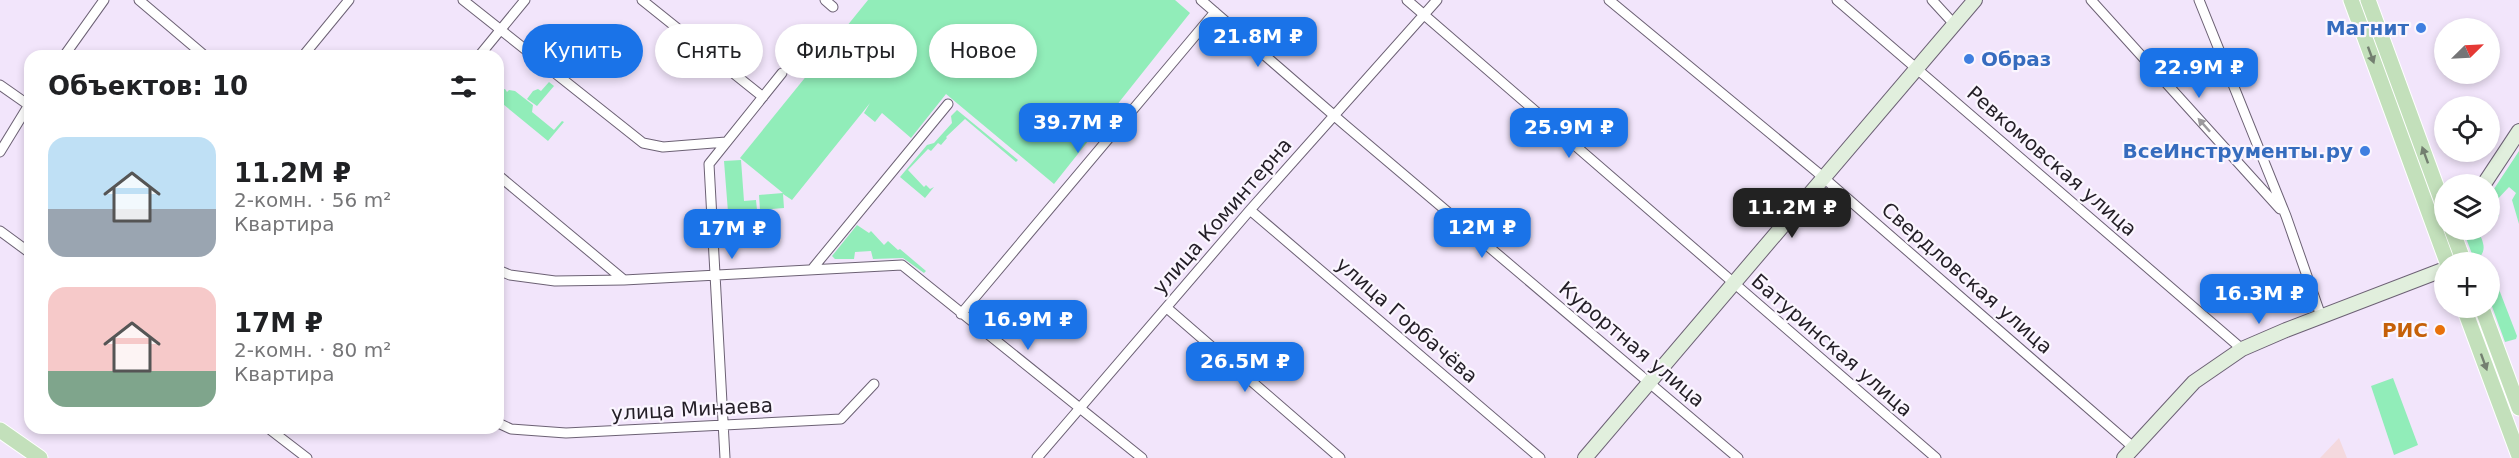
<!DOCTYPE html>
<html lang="ru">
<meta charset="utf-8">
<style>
:root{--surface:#fff;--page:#f6f6f6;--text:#202124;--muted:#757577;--accent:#1a73e8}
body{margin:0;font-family:"DejaVu Sans",sans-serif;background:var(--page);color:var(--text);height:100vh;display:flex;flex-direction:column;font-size:22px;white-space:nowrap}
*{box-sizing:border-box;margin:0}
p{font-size:20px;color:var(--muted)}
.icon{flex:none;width:33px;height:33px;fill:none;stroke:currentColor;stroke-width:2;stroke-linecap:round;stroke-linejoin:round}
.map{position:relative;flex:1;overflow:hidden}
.panel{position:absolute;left:24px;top:50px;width:480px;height:384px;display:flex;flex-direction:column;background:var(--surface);border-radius:18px;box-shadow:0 3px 9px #0003}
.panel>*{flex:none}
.hud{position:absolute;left:522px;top:24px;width:570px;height:54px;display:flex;gap:12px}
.needle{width:39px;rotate:66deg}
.buttons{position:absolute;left:2434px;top:18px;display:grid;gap:12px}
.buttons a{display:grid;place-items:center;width:66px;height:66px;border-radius:50%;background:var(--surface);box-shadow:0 3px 9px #0003;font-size:30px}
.price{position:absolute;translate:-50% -51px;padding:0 14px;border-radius:12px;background:var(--accent);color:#fff;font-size:20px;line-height:39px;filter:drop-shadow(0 2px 3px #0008)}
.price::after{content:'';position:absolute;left:50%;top:36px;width:18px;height:14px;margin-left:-9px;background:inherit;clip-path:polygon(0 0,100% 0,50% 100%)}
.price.current{background:#222;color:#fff}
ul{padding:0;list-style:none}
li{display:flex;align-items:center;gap:18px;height:150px;padding:0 24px}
li span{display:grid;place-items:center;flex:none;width:168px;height:120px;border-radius:18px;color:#555}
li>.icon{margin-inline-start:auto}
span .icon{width:72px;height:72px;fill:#fffc;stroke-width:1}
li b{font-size:26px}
h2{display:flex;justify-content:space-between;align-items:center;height:72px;padding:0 24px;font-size:26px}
.tag{padding:0 21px;border-radius:27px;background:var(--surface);box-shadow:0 3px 9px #0003;font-size:21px;line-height:54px}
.tag.current{background:var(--accent);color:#fff}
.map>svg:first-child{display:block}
</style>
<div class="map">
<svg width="2519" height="458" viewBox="0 0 2519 458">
<rect width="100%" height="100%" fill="#f2e5fb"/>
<path fill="#f4d9de" d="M2339 438 2347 458H2320Z"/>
<path fill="#91edb9" d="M868 0H1175L1190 13 1054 184 946 94 911 138 882 113 875 122 864 113 870 103 792 200 783 194 784 208 760 210 759 195 783 193 740 158Z
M549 82 554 86 537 106 527 99 533 91 538 89 541 91Z
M505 89 507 92 509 90 515 91 533 105 532 112 554 130 562 121 564 122 548 141 498 100V90Z
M957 110 1018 160 1016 162 965 119 946 137 947 138 941 145 938 143 931 151 928 149 908 170 924 187 926 185 930 189 934 187 925 198 900 177 927 145 934 143 952 123 951 116Z
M2519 151V224L2512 200 2516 193 2509 187 2494 203 2499 216 2490 219V195Z
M741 160 744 201 756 200 757 210 728 212 724 161Z
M857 225 869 233 871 231 884 245 888 241 898 250 900 249 926 271 924 273 903 258 873 259 871 251 855 252 854 259H835L832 256Z
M2463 230H2478C2484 244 2488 251 2475 262Z
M2490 273 2495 279 2517 336 2516 339 2505 342 2490 301Z
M2393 378 2418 445 2394 455 2371 386Z"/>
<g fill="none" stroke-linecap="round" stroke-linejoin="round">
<defs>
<path id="street" d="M139 0 205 56
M463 0 643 143 663 147 726 142
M642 0 763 97
M825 0 833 7
M1201 0 1345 125 1738 458
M1407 0 1936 458
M1609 0 1817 172 2133 447
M1837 0 2242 349
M1932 0 1954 24
M2091 0 2280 209
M2199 0 2286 216 2321 316
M64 56 104 0
M303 56 349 0
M479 56 525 0
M0 85 30 106
M0 152 30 103
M498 175 624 280
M1250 210 1540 458
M0 231 30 253
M813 268 948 104
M498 270 510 275 555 281 624 280 902 265 1142 458
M1167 308 1340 458
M961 314 1215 12
M498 423 511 429 566 433 841 419 874 384
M268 428 307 458
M725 458 709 164 782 73
M1037 458 1250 210 1437 0"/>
<path id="secondary" d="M2484 184 2519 131
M1585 458 1975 0
M2124 458 2194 382 2242 349 2286 330 2445 269"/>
<path id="primary" d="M2351 0 2447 262
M2368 0 2445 210
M2452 230 2464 262
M2464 308 2519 456
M2482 308 2519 408
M0 430 40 458"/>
</defs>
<use href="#street" stroke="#6c6174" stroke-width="11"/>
<use href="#secondary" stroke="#6c6174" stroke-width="16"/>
<use href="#primary" stroke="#fff" stroke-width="17"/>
<use href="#street" stroke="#fff" stroke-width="9"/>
<use href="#secondary" stroke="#e1efdd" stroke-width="14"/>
<use href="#primary" stroke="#c3e0bb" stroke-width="15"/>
</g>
<defs><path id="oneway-solid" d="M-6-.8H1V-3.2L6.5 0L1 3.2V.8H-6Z" transform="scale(1.5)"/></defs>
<g fill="#737f70">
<use href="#oneway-solid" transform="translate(2371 55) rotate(70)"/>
<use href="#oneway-solid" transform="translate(2425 155) rotate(-110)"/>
<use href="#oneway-solid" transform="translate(2484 362) rotate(70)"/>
</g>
<use fill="#9c9a9d" href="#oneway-solid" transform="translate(2204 125) rotate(-132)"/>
<g fill="#3f7fe0" stroke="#fbf6ff" stroke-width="2">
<circle cx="2421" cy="28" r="6"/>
<circle cx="1969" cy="59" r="6"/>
<circle cx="2365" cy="151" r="6"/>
</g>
<circle fill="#e8710a" stroke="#fbf6ff" stroke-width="2" cx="2440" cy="330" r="6"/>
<g text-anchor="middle" stroke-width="4.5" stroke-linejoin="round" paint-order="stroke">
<g font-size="20" font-weight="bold" fill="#366cbe" stroke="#fbf6ff" text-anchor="end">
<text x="2409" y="35">Магнит</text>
<text x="1981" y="66" text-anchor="start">Образ</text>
<text x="2353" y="158">ВсеИнструменты.ру</text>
</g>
<g font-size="20" fill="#231e26" stroke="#fbf6ff">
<text transform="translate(2052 161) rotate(41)" y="7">Ревкомовская улица</text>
<text transform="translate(1222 216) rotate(-49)" y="7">улица Коминтерна</text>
<text transform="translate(1967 278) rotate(41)" y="7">Свердловская улица</text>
<text transform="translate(1407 320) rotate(41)" y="7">улица Горбачёва</text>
<text transform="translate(1632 344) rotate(40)" y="7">Курортная улица</text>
<text transform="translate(1832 345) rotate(41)" y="7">Батуринская улица</text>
<text transform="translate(692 409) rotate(-3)" y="7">улица Минаева</text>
</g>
<g font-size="20" font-weight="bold" fill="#c56008" stroke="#fbf6ff" text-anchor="end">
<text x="2428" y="337">РИС</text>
</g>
</g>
</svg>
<div class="buttons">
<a><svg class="needle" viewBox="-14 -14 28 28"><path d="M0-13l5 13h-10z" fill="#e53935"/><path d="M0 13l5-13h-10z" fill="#757577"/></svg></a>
<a><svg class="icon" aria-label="locate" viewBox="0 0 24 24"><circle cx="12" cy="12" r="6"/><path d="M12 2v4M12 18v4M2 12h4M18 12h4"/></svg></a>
<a><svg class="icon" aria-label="layers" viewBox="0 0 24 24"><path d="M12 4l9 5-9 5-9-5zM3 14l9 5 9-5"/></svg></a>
<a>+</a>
</div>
<b class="price" style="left:1258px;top:68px">21.8M ₽</b>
<b class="price" style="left:2199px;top:99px">22.9M ₽</b>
<b class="price" style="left:1078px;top:154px">39.7M ₽</b>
<b class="price" style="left:1569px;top:159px">25.9M ₽</b>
<b class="price current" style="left:1792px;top:239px">11.2M ₽</b>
<b class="price" style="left:1482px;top:259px">12M ₽</b>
<b class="price" style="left:732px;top:260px">17M ₽</b>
<b class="price" style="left:2259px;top:325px">16.3M ₽</b>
<b class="price" style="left:1028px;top:351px">16.9M ₽</b>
<b class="price" style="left:1245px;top:393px">26.5M ₽</b>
<div class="hud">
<a class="tag current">Купить</a>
<a class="tag">Снять</a>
<a class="tag">Фильтры</a>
<a class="tag">Новое</a>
</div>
<section class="panel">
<h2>Объектов: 10<svg class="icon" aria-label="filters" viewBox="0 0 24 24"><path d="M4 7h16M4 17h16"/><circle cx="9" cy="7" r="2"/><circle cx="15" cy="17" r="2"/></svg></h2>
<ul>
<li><span style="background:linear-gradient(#bfe0f5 60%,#9aa5b1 0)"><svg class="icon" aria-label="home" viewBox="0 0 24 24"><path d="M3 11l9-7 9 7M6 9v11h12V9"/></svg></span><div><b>11.2M ₽</b><p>2-комн. · 56 m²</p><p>Квартира</p></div></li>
<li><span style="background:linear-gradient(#f6c9c9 70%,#7fa58c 0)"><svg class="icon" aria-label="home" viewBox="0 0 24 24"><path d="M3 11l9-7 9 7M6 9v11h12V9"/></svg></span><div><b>17M ₽</b><p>2-комн. · 80 m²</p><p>Квартира</p></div></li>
</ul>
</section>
</div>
